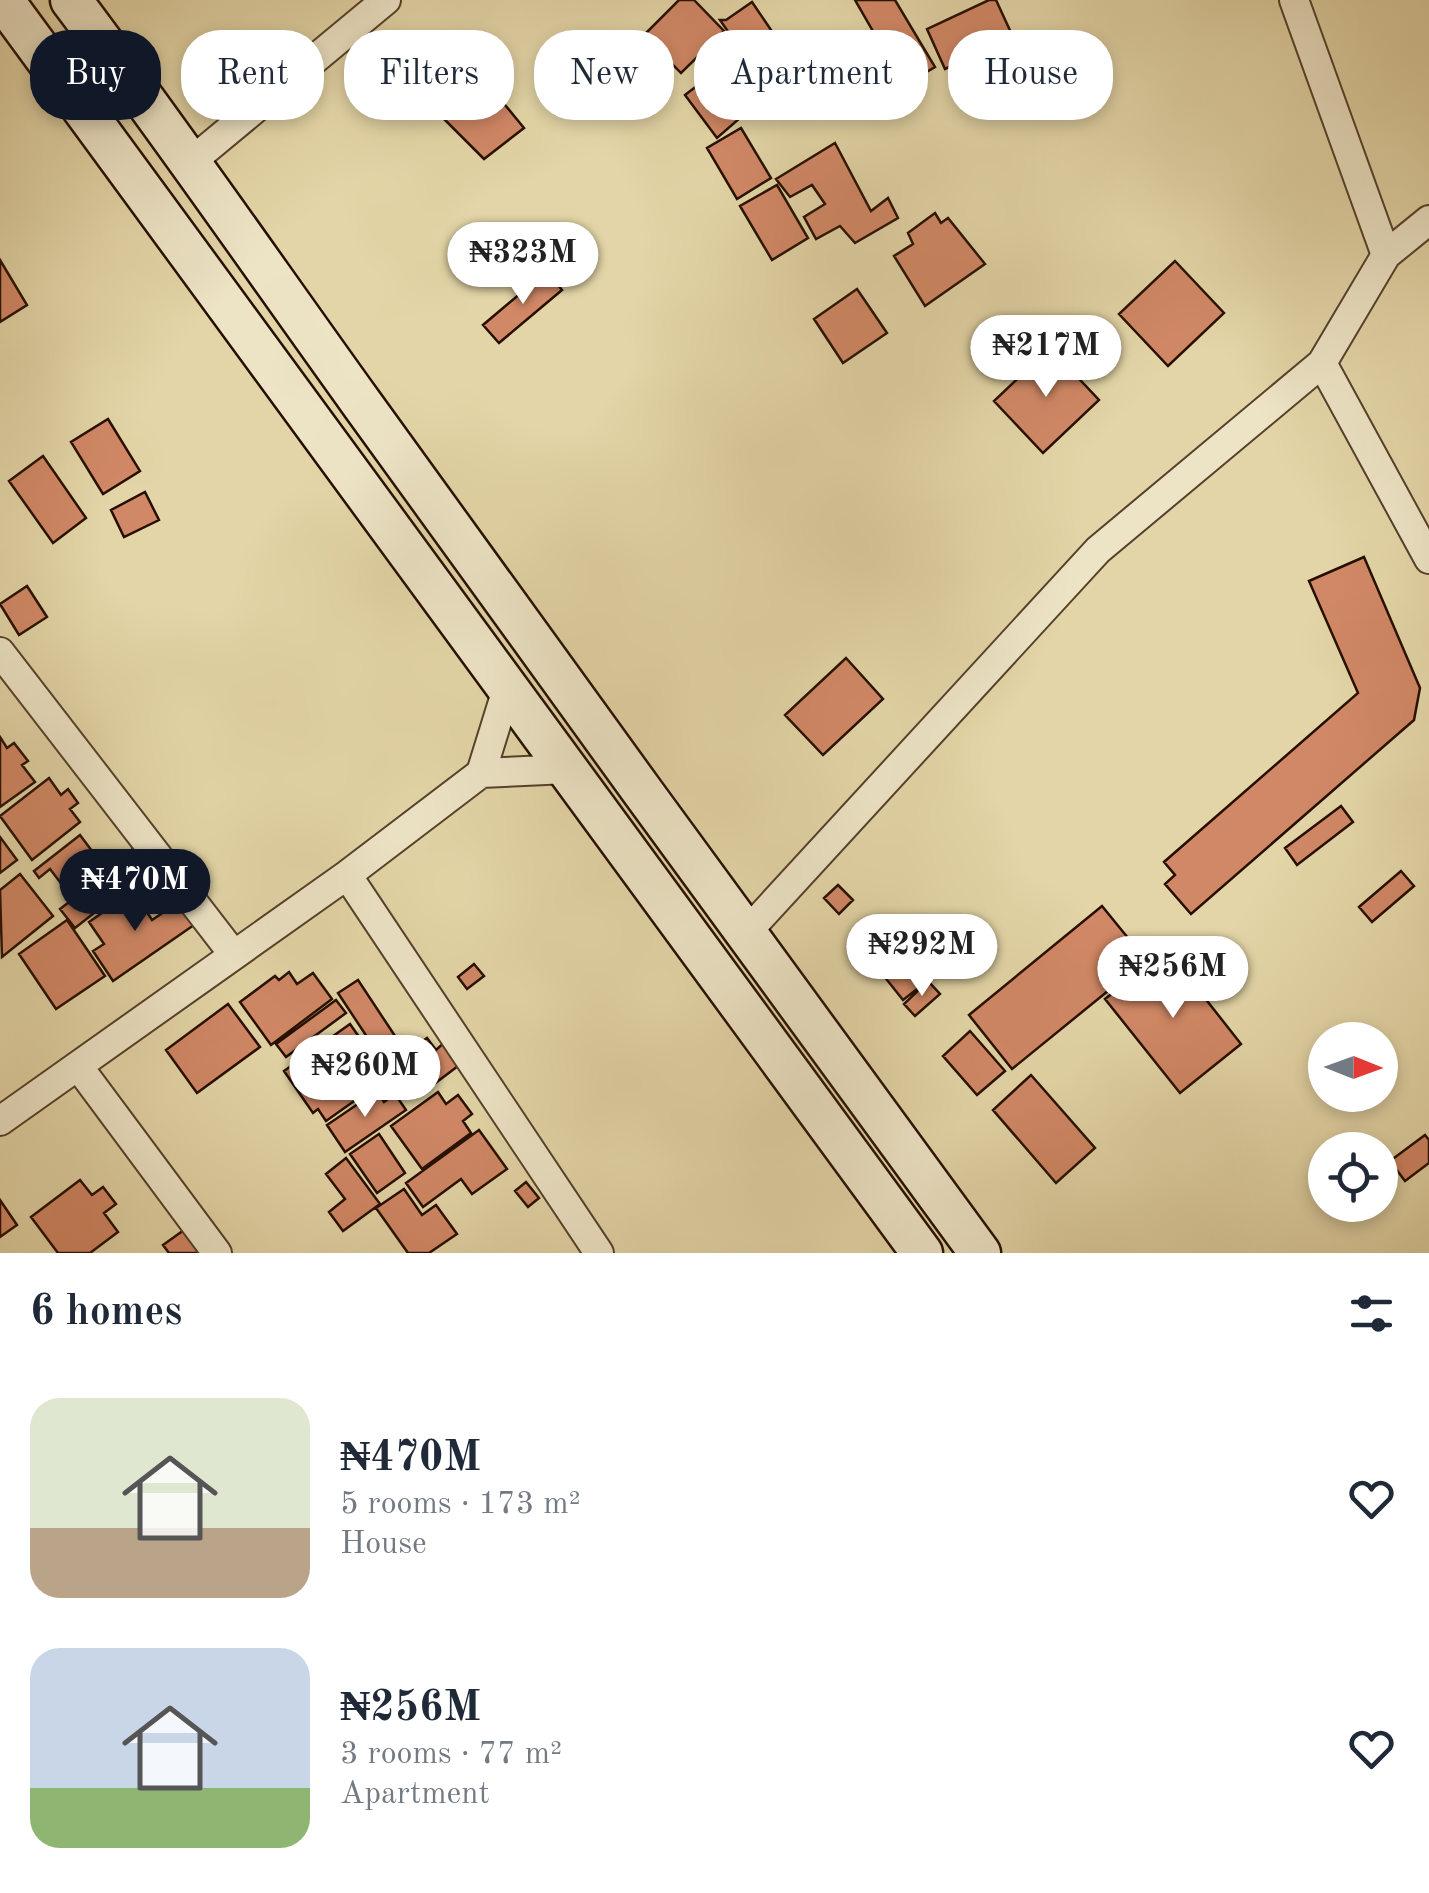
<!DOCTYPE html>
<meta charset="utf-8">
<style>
:root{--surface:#fff;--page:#f6f6f7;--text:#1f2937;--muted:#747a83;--accent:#111827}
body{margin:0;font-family:"Old Standard TT",serif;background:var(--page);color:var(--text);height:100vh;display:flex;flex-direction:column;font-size:38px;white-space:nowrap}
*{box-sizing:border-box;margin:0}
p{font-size:32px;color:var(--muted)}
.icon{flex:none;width:55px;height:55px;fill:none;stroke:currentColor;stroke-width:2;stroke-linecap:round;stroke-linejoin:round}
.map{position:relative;height:1253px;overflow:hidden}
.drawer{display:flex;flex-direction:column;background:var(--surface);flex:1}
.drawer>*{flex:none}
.guide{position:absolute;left:30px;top:30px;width:1370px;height:90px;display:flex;gap:20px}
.needle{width:65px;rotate:91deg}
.buttons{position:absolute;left:1308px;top:1022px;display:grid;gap:20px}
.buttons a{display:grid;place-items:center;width:90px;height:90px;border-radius:50%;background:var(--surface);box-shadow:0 5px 15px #0003;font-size:50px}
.price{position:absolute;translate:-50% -85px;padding:0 22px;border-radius:35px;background:#fff;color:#222;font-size:32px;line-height:65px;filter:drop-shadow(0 2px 5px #0008)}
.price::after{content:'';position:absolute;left:50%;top:60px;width:30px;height:22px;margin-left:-15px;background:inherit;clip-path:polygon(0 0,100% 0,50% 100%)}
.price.on{background:var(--accent);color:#fff}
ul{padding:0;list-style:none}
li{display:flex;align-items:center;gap:30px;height:250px;padding:0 30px}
li span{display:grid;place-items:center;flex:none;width:280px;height:200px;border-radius:30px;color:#555}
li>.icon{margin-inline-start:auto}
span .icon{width:120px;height:120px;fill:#fffc;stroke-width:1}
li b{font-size:42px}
h2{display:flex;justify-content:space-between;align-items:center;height:120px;padding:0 30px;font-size:42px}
.tag{padding:0 35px;border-radius:40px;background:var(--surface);box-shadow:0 5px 15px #0003;font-size:35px;line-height:90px}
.tag.on{background:var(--accent);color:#fff}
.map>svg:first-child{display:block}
</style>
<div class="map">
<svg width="1429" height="1253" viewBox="0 0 1429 1253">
<rect width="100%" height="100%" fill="#e3d5a7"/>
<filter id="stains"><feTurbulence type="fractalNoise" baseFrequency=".002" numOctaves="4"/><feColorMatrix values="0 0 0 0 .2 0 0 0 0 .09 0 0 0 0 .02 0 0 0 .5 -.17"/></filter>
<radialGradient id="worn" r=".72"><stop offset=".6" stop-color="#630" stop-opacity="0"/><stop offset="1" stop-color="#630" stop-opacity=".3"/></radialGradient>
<path fill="#d18866" stroke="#260f02" stroke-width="2.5" d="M679 0H694L724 31 681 73 644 35Z
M855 0H895L935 67 904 85Z
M989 0H996L1013 37 945 69 927 29Z
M752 2 799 71 770 92 720 20H726Z
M736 56 770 92 717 138 685 95Z
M482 77 524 128 484 159 440 115Z
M741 128 771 178 737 199 707 148Z
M835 143 871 211 888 198 898 218 855 243 840 226 816 239 804 217 825 204 812 185 790 197 776 179Z
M777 185 808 238 772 260 740 206Z
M935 213 941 223 948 218 985 264 925 306 894 256 913 244 908 233Z
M0 260 27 305 0 322Z
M1175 261 1224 313 1168 366 1119 314Z
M547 271 562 290 499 343 483 325Z
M857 289 887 333 843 363 814 319Z
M1050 348 1099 400 1043 453 994 401Z
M108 419 140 471 103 494 71 442Z
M43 456 86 518 53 543 9 481Z
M145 492 159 520 124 537 111 510Z
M1364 557 1420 688 1414 720 1191 914 1165 884 1175 875 1164 862 1358 693 1309 581Z
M27 586 47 617 19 635 0 604Z
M846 658 883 699 823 755 785 715Z
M0 737 7 748 14 743 28 761 22 765 35 782 0 807Z
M49 778 61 795 68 789 78 803 70 809 80 822 32 860 0 816Z
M1341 806 1353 822 1297 865 1285 848Z
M80 835 122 891 75 928 60 909 73 899 50 869 39 878 34 871Z
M0 837 17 860 0 873Z
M138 845 156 869 127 891 109 867Z
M1401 871 1414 886 1372 922 1359 907Z
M20 874 53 916 2 957 0 890Z
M838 885 853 900 839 914 824 898Z
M125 897 132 907 140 901 152 920 179 902 194 925 113 981 93 951 104 944 89 922Z
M1102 906 1146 960 1012 1069 969 1015Z
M67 920 105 976 56 1009 19 954Z
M890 947 921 986 903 1000 872 961Z
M1167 950 1241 1044 1180 1093 1105 999Z
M474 964 484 976 467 989 458 977Z
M289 972 297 984 313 973 332 999 271 1045 240 1002 275 976 279 980Z
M358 980 397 1039 377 1052 338 993Z
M928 981 940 994 915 1016 904 1004Z
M336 1000 346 1013 286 1057 276 1044Z
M228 1004 260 1047 197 1093 166 1050Z
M350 1024 371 1054 360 1067 374 1087 326 1121 318 1109 313 1113 284 1071Z
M970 1031 1005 1071 977 1095 943 1056Z
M427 1038 436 1050 446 1041 462 1063 417 1097 399 1074 400 1058Z
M1031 1075 1095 1148 1056 1183 993 1110Z
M377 1091 384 1102 395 1094 406 1110 345 1152 327 1125Z
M438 1092 446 1104 458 1095 472 1114 463 1121 471 1133 422 1169 391 1126Z
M479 1130 507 1169 472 1194 461 1179 423 1207 406 1183Z
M379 1134 405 1173 377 1193 350 1154Z
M1425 1135 1429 1140V1163L1405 1181 1390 1161Z
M346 1158 380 1204 343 1231 329 1212 345 1199 326 1174Z
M80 1180 92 1195 103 1187 116 1204 104 1213 118 1232 90 1253H58L31 1217Z
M526 1182 539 1198 528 1207 515 1191Z
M404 1189 422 1215 436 1205 457 1234 429 1253H408L376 1208Z
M0 1200 17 1225 0 1237Z
M184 1230 201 1253H169L163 1245Z"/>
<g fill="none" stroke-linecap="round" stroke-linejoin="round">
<defs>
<path id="street" d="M1294 0 1386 255
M192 161 386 0
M1322 363 1429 559
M0 652 234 955
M481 773 508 686
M347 875 599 1253
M745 934 1098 550 1322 363 1386 255 1429 220
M78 1066 217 1253
M0 1121 347 875 481 773 568 769"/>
<path id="secondary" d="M3 0 922 1253
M71 0C171 133 265 269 362 404 567 688 772 971 980 1253"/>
</defs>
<use href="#street" stroke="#55402b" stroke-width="32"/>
<use href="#secondary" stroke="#260f02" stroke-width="45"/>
<use href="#street" stroke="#ede4c6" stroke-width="28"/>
<use href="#secondary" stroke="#ede4c6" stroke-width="40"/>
</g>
<rect width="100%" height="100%" filter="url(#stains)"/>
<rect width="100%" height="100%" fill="url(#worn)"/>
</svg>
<div class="buttons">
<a><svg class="needle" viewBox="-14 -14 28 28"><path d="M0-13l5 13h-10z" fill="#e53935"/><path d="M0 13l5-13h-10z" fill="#747a83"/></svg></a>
<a><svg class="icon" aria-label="locate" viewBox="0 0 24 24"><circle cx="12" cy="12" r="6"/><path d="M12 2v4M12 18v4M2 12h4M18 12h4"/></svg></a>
</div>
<b class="price" style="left:523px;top:307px">₦323M</b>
<b class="price" style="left:1046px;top:400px">₦217M</b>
<b class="price on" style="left:135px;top:934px">₦470M</b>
<b class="price" style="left:922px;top:999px">₦292M</b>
<b class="price" style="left:1173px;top:1021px">₦256M</b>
<b class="price" style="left:365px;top:1120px">₦260M</b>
<div class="guide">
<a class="tag on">Buy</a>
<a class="tag">Rent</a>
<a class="tag">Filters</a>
<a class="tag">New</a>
<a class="tag">Apartment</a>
<a class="tag">House</a>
</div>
</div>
<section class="drawer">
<h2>6 homes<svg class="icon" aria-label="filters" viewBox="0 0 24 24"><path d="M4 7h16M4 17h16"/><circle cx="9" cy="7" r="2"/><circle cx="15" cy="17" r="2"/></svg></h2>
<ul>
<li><span style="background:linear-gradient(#dfe7d0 65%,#b9a48a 0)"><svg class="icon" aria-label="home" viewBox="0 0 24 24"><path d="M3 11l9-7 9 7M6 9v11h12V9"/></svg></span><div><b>₦470M</b><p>5 rooms · 173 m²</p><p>House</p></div><svg class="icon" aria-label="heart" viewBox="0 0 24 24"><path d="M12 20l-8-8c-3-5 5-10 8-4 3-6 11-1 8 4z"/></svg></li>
<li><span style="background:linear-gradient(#c9d6e8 70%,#8fb573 0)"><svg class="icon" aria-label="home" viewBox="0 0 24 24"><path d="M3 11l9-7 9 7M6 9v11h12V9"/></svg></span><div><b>₦256M</b><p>3 rooms · 77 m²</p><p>Apartment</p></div><svg class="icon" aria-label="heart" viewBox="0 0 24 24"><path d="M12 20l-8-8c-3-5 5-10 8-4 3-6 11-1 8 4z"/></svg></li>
</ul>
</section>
